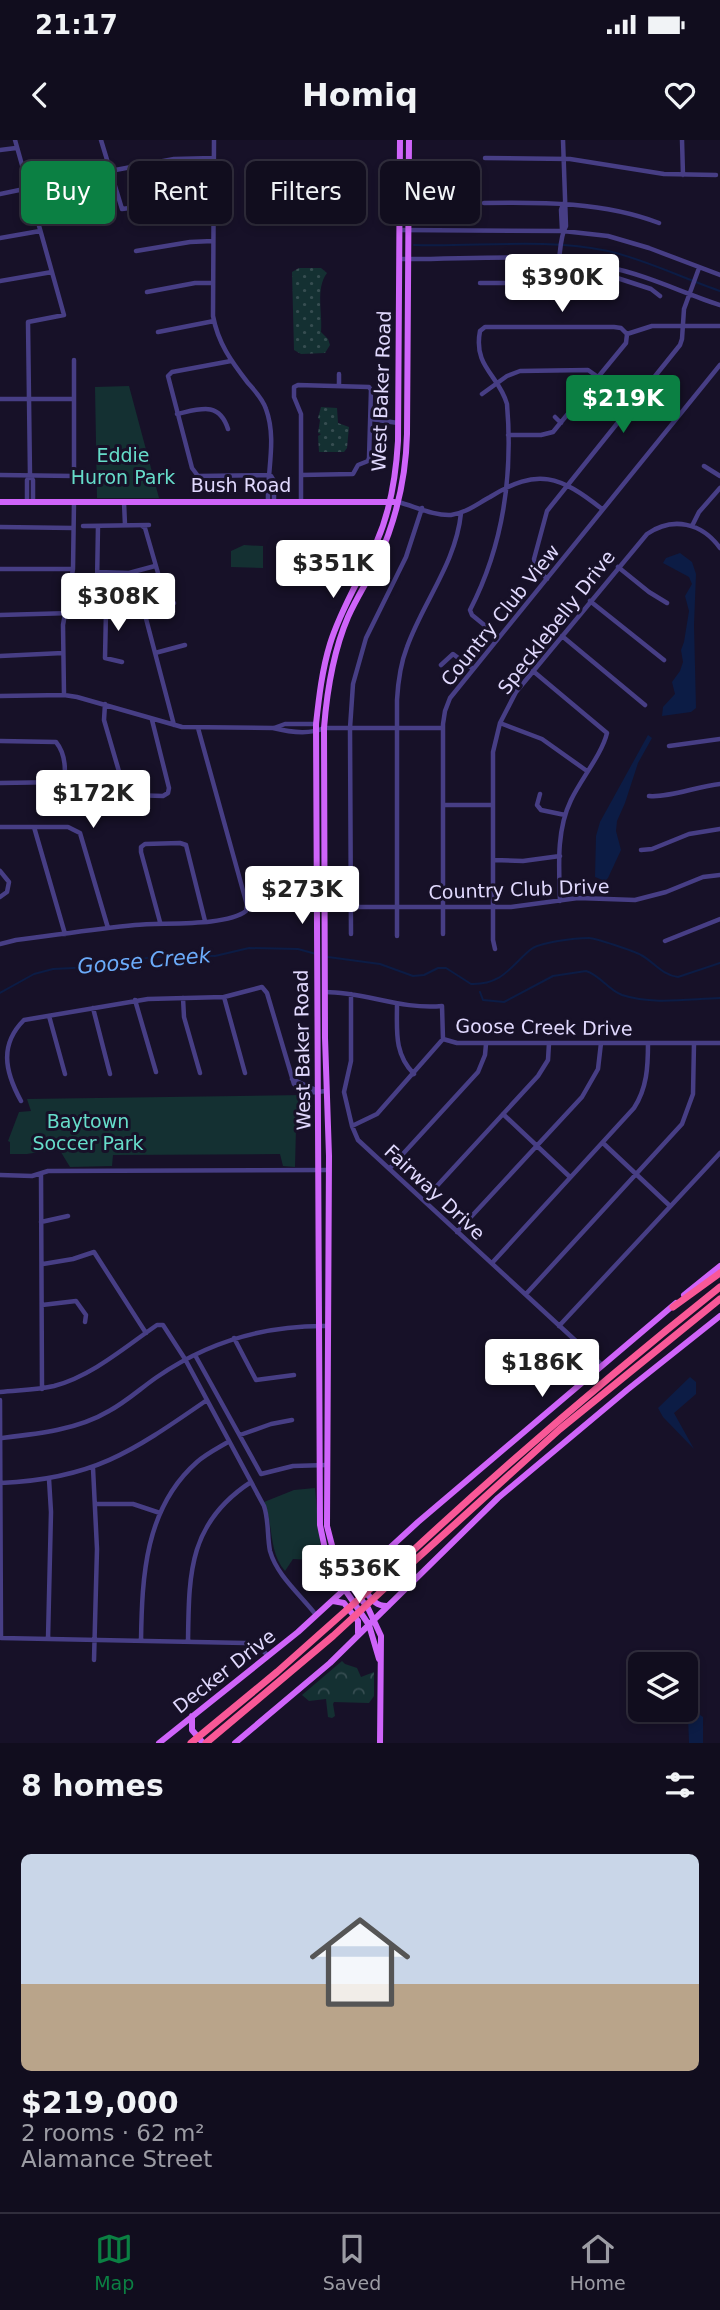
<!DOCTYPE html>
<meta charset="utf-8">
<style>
:root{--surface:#110d1e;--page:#1a1627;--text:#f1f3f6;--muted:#9c9ca4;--line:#302d3c;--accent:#0b8043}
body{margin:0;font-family:"DejaVu Sans",sans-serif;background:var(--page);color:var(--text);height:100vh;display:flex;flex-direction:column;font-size:26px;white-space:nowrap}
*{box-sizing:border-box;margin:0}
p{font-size:23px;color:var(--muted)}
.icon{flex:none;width:38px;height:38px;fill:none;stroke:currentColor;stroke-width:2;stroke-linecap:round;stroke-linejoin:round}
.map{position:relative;height:1603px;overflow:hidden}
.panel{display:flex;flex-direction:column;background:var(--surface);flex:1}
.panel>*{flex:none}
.top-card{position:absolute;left:21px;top:21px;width:679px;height:63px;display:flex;gap:14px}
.fabs{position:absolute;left:628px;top:1512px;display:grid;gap:14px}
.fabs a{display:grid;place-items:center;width:70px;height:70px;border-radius:10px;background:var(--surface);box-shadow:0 4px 10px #0003,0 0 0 2px var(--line);font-size:35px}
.price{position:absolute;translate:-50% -60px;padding:0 16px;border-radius:7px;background:#fff;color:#222;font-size:23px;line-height:46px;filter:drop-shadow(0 2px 4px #0008)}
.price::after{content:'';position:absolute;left:50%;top:42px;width:21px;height:16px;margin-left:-10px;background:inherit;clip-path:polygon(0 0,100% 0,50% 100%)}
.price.active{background:var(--accent);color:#fff}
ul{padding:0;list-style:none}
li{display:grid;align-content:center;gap:14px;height:371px;padding:0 21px}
li span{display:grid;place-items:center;height:217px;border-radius:10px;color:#555}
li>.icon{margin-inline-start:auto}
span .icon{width:126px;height:126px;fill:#fffc;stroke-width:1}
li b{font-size:30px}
h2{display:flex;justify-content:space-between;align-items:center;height:84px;padding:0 21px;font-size:30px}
.pill{padding:0 24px;border-radius:10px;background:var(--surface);box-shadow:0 4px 10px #0003,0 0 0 2px var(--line);font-size:24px;line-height:63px}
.pill.active{background:var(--accent);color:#fff}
.status{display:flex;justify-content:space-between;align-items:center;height:49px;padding:0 35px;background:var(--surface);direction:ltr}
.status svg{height:19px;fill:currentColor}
header{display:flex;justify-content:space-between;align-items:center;height:91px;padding:0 21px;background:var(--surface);font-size:32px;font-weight:700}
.dock{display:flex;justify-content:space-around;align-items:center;height:98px;border-top:2px solid var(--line);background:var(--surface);font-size:19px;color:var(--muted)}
.dock a{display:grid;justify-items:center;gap:4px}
.dock .active{color:var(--accent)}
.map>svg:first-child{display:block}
</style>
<div class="status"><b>21:17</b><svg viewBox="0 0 49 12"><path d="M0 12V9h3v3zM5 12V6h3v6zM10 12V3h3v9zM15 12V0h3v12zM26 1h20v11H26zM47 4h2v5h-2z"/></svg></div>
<header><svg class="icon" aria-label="back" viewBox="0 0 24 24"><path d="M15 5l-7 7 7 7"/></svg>Homiq<svg class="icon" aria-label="heart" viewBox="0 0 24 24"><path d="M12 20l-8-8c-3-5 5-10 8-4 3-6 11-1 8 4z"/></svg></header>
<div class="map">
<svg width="720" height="1603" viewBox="0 0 720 1603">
<defs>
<pattern id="grass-dots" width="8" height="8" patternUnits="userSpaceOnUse" patternTransform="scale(1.75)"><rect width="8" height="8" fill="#143032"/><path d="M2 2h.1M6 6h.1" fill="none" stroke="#364d51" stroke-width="1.8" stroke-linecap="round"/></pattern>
<pattern id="forest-crowns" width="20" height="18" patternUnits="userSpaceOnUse" patternTransform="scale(1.75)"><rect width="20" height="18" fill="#143032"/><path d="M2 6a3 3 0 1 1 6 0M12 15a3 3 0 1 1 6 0" fill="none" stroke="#364d51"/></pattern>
</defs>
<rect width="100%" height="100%" fill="#171128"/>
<path fill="url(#grass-dots)" d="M299 128H321L327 133C315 149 323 173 321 192L328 199 330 205 325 213 301 214 294 210 292 132Z
M321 267 337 268 338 283 349 287 347 308 344 312H319L318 296 321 294 318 293 320 280 318 278Z"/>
<path fill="url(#forest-crowns)" d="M342 1521 345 1524 357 1528 361 1537 374 1532V1556L369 1563 334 1562 333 1564 335 1576 332 1578 328 1577 326 1559 309 1561 302 1555Z"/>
<path fill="#143032" d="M129 246 159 358H97L95 247Z
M244 405 263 406V428L231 427V411Z
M304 955V988H296L295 1027 283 1026 280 1014 113 1015 112 1026 70 1027 59 1009 27 1014H10V1002L8 1001 19 972 31 971 27 959Z
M315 1348 321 1412 311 1413 312 1420 293 1419 285 1431C268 1411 274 1385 264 1362L294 1350Z"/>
<path fill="#0c1c45" d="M680 413 692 422 696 434 694 485 696 568 691 572 662 576 663 567 675 554 672 542 680 531 683 522 681 510 684 502 689 471 685 456 692 444 689 437 663 423 666 418Z
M648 595 652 598 638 623 625 663 617 681 616 691 621 710 608 738 605 741 595 737 596 696 600 682Z
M690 1237 696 1242V1254L674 1273 694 1309 663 1277 658 1268Z
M697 1573 703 1577V1603H689L688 1576Z"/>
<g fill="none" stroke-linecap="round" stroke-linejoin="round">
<path stroke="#0c1c45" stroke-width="2" d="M414 105C478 107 544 98 608 111 647 120 682 138 720 151
M328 817 380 824 413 836 424 835 438 828H446L471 844C502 845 510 827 530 810 539 802 576 798 589 798 595 798 634 811 641 815 654 822 662 835 678 837L720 823
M480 852 483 860 504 862 553 836 586 831C600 835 608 850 622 855 653 865 688 859 720 858
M0 853 34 834 53 829 93 827 114 821 181 815 215 816 249 808 298 809 316 814"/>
<path stroke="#473e85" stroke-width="4.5" d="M15 0 64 175 28 182 30 336 33 340V362
M101 0 122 69 191 60 213 59
M214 0 213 176C218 203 231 221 248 243 255 251 263 259 266 269 277 299 267 331 268 361
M682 0 683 35
M0 10 16 8
M485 18 570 19 664 34 716 35
M110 31 174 19 213 18
M0 54 29 48
M484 63C543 62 604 62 659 83
M400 90 563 91 608 96 649 108 720 135
M562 90 561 70 563 64
M0 98 40 91
M136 111 190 102 213 101
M399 119C469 120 540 111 608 127 647 135 683 153 720 165
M0 141 52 132
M561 142 563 136 561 120
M480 143H581L611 136 651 149 660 156
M560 143C557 132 560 96 566 86L563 0
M147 152 195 143H212
M158 192 214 181
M627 194 652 186H720
M231 221 172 232 168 236 192 328 198 336 269 335
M339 245V234
M482 254 507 236 520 231 588 230 598 237
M0 259H73
M177 274C200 269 219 261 228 289
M555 277 561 283
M371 279 398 283
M508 295H541L553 292 626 203 627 194
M704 326 720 336
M0 335 74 336V220
M271 336 274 341V361
M301 361V274L294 257V247L298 245 369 247 371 250 369 318 368 321 358 325 353 334 301 335
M27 362V340L30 336
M124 362 125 385
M398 362C414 366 434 376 451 375 466 373 477 364 490 357 538 327 560 336 602 369
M83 386 149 385
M142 386 145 388 160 440
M692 386 699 372 720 348
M0 387 73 388
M618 427 649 452 667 463
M0 429H73
M98 432 129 433 155 426
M547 439 536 427 534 419 547 371 680 205 682 199 684 169 699 128
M97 444 98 386
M139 452 174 585
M590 461 664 520
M106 471 105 518 122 522
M0 475 144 471 174 463
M562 496 645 565
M499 497 472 475 470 470C503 406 513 335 507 264 499 235 473 227 480 191L485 187H614L621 188 627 194
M155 513 185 505
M0 516 63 513
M441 525 453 514 473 529
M533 531 607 593C602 614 581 639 571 660 556 691 559 727 560 761
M64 555 63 485 73 429 74 362
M0 556 64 555 77 557 182 587 273 588C289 592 309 595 324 588H443
M105 564 104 580 125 652 130 655 163 656 168 653 169 648 152 580
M500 583 542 599 587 631
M274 588 285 584H317
M0 601 56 602C65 613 66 628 64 642L0 643
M669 606 720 599
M540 654 537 665 541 670 565 675
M649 656C668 658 698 646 720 644
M443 665H493
M0 687H68L80 693 108 788
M34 687 65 794
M641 710 652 709 689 694 720 689
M493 720 523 721 560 716
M0 731 9 742 7 752 0 757
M323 767H511L578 758 635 760 666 752 703 737 720 735
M160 782 141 712V707L145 704 180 703 186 705 205 781
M351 794 350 588 353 544 366 498 406 417 422 368
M443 794V584L445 571 450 558 720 225
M397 796V560C398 542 400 525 407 507 423 462 456 423 461 373
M665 801 720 779
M0 804 16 800C56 795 95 789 135 785 162 782 225 787 246 771L247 765 198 588
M495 809 493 800V612L500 583 516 552 647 394C673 376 702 383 720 408
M325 852C365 852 401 870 442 866L443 899 457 903H720
M351 854V921L344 952 352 986 358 1000 602 1225
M224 857 245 933
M183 858 184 877 200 933
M135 860 156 932
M397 865C397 891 394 914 414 934
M93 868 110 934
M49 876 65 934
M292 939 318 951
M21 961C4 930 0 904 24 880L148 859 224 857 262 847 267 853 294 944C306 956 313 952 327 951
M503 974 570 1037
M352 986 377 974 443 899
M603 1003 670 1066
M390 1028 478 932 485 915 486 904
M41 1034 42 1249
M0 1035 32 1036 48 1031 329 1030
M424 1060 538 936 548 920 549 903
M41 1082 68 1076
M457 1092 582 957 598 929 601 903
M492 1123 634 968C647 948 648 927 648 903
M43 1124 73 1119 94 1112 146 1193
M526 1154 682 984 693 954 694 903
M42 1165 76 1161 86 1175 85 1182
M559 1186 720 1013
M234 1198 256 1240 294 1235
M195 1215 261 1334 293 1326 327 1325
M0 1252C18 1250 37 1250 54 1246 92 1236 125 1207 157 1185H163L185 1219 264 1366C269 1381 267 1396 270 1411 277 1436 301 1455 316 1475
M0 1260 1 1498 245 1503 258 1505 268 1516
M240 1295 271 1284 292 1280
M1 1298C37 1294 77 1290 109 1271 126 1262 141 1248 157 1237 209 1201 265 1185 328 1186
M93 1328 97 1409 94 1520
M1 1343C94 1339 133 1311 207 1260
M97 1364H133L160 1373
M48 1499 51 1372 49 1339
M141 1501C142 1436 145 1368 197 1322 206 1314 218 1308 228 1302
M188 1502C189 1434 188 1383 251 1342"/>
<path stroke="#cf64fa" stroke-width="6" d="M0 362H394
M684 1155 720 1126
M363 1434 362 1447C370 1457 375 1467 388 1466
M333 1461 344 1463 358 1481V1493
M379 1519 369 1485 335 1435 327 1419 320 1385 316 584C319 557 322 530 330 504 341 468 362 436 377 401 391 369 396 335 398 301L400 0
M192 1576V1590L203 1603
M159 1603 298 1492 418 1382 676 1163
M235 1603 330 1523 498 1358 627 1250 720 1176
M380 1603 381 1496 368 1468 350 1445 336 1421 327 1386 329 1016 325 898 324 588C327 550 333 512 348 477 357 457 369 439 378 420 396 380 406 337 407 294L409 0"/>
<path stroke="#f95897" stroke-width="7" d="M673 1167 720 1133
M405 1418C507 1323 611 1234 720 1147
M411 1424 560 1289 720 1159"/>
<path stroke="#f95897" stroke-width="7" d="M191 1603 277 1532 405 1418
M206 1603 333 1496 411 1424"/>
</g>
<g text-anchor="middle" stroke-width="6" stroke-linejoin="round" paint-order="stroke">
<g font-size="19" fill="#e1d9fe" stroke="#171128">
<text transform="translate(381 251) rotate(-88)" y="7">West Baker Road</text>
<text x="241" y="352">Bush Road</text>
<text transform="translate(500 475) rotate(-51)" y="7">Country Club View</text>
<text transform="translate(556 482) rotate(-52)" y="7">Specklebelly Drive</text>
<text transform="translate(519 749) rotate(-2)" y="7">Country Club Drive</text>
<text transform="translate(544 887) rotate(1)" y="7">Goose Creek Drive</text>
<text transform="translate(302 910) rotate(-91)" y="7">West Baker Road</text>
<text transform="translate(435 1052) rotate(43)" y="7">Fairway Drive</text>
<text transform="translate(224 1531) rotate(-38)" y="7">Decker Drive</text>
</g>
<g font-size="19" fill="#66ddca" stroke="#171128">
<text x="123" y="322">Eddie<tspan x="123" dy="22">Huron Park</tspan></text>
<text x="88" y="988">Baytown<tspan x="88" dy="22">Soccer Park</tspan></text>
</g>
<g font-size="21" font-style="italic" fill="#6babfa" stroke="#171128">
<text transform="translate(144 821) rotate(-5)" y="7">Goose Creek</text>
</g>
</g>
</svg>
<div class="fabs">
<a><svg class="icon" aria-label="layers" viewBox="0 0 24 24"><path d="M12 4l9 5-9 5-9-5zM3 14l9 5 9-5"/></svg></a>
</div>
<b class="price" style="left:562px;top:174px">$390K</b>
<b class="price active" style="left:623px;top:295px">$219K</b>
<b class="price" style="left:333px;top:460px">$351K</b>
<b class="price" style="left:118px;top:493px">$308K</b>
<b class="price" style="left:93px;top:690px">$172K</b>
<b class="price" style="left:302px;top:786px">$273K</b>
<b class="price" style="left:542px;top:1259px">$186K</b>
<b class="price" style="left:359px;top:1465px">$536K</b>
<div class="top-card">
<a class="pill active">Buy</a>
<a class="pill">Rent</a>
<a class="pill">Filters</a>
<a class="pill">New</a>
</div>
</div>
<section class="panel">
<h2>8 homes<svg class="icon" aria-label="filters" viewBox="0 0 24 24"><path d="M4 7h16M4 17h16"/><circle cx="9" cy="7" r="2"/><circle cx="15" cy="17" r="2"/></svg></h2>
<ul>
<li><span style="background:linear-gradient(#c9d6e8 60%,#b9a48a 0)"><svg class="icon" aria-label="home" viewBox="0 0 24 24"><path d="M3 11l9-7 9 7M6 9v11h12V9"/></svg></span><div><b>$219,000</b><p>2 rooms · 62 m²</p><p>Alamance Street</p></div></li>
</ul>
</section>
<nav class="dock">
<a class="active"><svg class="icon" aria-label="map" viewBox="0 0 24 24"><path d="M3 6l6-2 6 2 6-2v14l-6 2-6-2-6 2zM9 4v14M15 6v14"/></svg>Map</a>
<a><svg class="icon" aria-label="saved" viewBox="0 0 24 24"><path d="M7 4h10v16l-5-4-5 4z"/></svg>Saved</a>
<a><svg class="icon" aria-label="home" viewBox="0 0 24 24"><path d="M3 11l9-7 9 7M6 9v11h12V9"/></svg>Home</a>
</nav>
